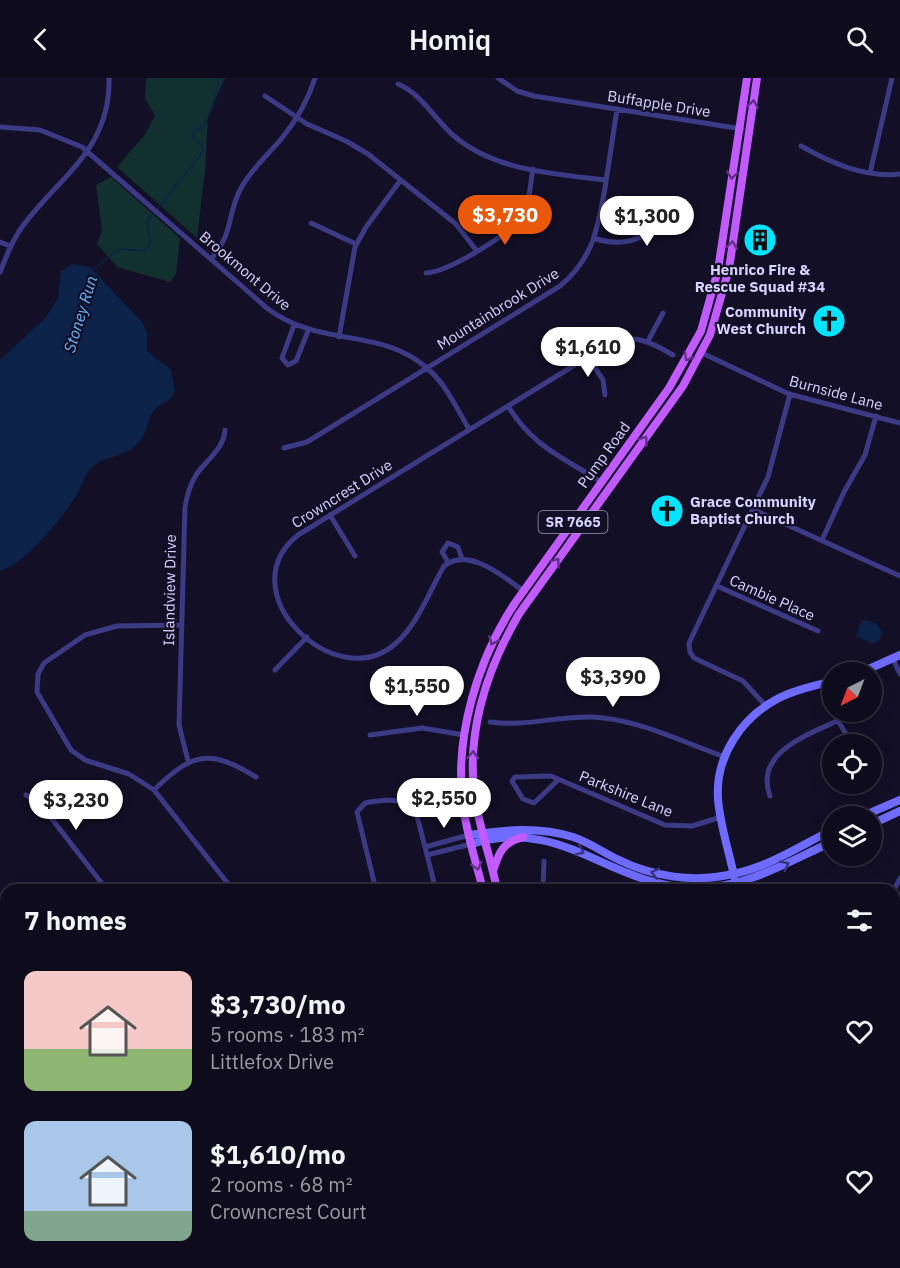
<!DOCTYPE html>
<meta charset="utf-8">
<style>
:root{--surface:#0e0b1c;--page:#1c1929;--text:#f1f3f6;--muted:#9b9ba3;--line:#2e2b3b;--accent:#ea580c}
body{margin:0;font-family:"IBM Plex Sans",sans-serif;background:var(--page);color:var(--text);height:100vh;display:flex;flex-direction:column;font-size:22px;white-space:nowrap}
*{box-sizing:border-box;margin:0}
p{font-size:20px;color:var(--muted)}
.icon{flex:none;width:33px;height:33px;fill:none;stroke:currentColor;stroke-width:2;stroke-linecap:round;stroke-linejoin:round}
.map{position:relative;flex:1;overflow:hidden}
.side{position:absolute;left:0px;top:806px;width:900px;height:386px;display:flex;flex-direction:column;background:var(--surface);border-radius:18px 18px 0 0;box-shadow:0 3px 15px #0003,0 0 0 2px var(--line)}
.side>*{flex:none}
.needle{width:39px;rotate:222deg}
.buttons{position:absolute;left:822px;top:584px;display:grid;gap:12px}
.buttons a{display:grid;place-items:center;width:60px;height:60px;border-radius:50%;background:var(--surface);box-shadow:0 3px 15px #0003,0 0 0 2px var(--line);font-size:30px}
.price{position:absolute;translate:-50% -51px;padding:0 14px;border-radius:21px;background:#fff;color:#222;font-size:20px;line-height:39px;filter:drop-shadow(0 2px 3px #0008)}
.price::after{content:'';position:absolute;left:50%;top:36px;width:18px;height:14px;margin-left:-9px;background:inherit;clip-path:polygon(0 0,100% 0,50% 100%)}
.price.on{background:var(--accent);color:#fff}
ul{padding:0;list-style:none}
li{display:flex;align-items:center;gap:18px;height:150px;padding:0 24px}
li span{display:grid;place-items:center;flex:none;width:168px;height:120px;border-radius:12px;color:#555}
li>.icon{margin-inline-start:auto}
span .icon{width:72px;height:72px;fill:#fffc;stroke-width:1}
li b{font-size:26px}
h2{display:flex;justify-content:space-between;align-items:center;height:72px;padding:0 24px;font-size:26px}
header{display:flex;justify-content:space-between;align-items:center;height:78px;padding:0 24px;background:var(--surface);font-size:27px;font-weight:600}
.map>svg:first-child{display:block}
</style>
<header><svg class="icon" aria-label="back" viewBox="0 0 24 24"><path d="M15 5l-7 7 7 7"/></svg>Homiq<svg class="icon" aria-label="search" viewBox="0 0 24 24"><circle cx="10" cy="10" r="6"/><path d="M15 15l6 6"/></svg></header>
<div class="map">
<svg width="900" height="1190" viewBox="0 0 900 1190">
<rect width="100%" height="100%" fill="#130f26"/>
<path fill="#12302f" d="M146 0H225L208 37 205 93 197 160 117 89 146 55 155 37 145 21Z
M111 99 180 160 176 196 170 204 117 189 97 166 102 152 96 107Z
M900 1006V1119L894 1123V1082L898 1074 894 1067V1008Z
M120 1185H180L171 1190H112Z"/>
<path fill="#0c2248" d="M73 186 90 189 142 244 147 255V273L171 292 175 313C171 325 160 324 153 334 147 343 147 355 140 363 129 378 110 377 96 386 84 394 82 410 74 421 57 445 29 483 0 493V282L45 240 58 220 61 193Z
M866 542 877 546 882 554 879 563 872 566 856 558 861 543Z"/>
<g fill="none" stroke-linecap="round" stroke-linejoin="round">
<path stroke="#0c2248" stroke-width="1.5" d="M157 131 199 79 204 70 192 59 195 52 204 48 214 26 219 0
M93 192 119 171 145 173 150 164 147 143 154 134"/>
<path stroke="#3d3a85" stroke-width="5" d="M498 0 517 13 534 18 742 51
M398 6C422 16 435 42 454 58 495 93 555 96 606 102
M265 18 307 46 346 63 368 76 456 146 476 172
M0 49 40 52 82 69 268 231C321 270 380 249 427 290 446 306 457 331 469 351
M801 68C831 85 865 100 900 96
M870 95 892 0
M311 145 356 166
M596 161C635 172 656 154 679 123
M0 164 10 168
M211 181C235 153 226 138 241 110 251 91 268 77 282 60 296 43 308 22 315 0
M0 194C7 177 13 160 25 145 62 97 111 69 109 0
M426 195C448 194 511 156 522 138 530 125 530 106 533 91
M294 247 282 280 288 287 296 283 308 253
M339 259 355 169 366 149 400 103
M648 263 663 235
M702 275 789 316 900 345
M588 279 603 302 605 317
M508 328C533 369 564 380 603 405
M284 370 307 364 560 208C593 181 598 150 605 110 609 84 613 58 617 31
M754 432 900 498
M330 437 355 478
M822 462 844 414 865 377 876 338
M448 484 442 474 448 465 458 469 462 481
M717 508 818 553
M525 514C505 500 469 468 444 488 429 514 418 546 395 566 336 618 227 514 298 457L609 266C634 255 651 264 673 277
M182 547 117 548 85 557 44 585 38 596 37 614 71 672 85 682 129 696 154 712 233 812
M893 581 900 596
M275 592 307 559
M823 606 831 631 852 666
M766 628 743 603 694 580 690 574 689 565 768 399 790 316
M490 644C524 649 558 638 592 639 638 641 682 664 725 679
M370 657 422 650 464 657
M188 683 179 647 185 429C187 417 190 407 196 397 206 382 224 371 225 352
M558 702 534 725 523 721 512 703 515 699 551 698 665 747 692 748 721 739
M154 712C192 675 209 670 256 699
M26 717 41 727 107 812
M770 718C754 675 807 657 837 643
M425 769 469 757
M427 777 471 766
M376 812 357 734 365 725C380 722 407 718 416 734L436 812
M543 812 544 783
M894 812 900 800
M894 849 900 850
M0 851 3 880 0 895
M894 1001 900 998
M0 1090 6 1056
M894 1131 900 1126
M462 1185 476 1190
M696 1185 699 1190
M805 1185 811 1190
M867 1185 872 1190
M435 1190 437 1185
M841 1190 846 1185"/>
<path stroke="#6f6bff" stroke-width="8" d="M862 594 900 577
M863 738 900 722
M872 746 900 733
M469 757C504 752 538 748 573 759 589 764 602 774 617 781 653 799 694 805 733 796 768 789 800 768 832 752
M471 766C564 737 611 811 699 810 749 809 789 783 832 764
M734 798C729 773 720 747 718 721 715 678 742 639 779 620 796 611 815 608 832 603
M0 934 6 938
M894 1142 900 1147
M373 1185 374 1190
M383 1185 384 1190"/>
<path stroke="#c25bff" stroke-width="8" d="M493 793C499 774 503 764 523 759
M483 812C476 783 466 755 463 726 454 659 478 581 515 525L669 310 701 253 718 192 747 0
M497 812C492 784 482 758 477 731 463 663 485 594 519 536L683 308 710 257 729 191 757 0
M219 1190 225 1185
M236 1190 242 1185"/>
</g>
<defs><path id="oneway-chevron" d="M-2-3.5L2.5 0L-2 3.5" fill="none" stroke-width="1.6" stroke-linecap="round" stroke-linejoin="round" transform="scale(1.5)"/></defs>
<g stroke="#623188">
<use href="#oneway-chevron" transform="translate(753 26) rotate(-81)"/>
<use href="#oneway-chevron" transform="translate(732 97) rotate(98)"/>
<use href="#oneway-chevron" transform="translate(732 167) rotate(-82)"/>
<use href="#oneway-chevron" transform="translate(688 279) rotate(119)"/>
<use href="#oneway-chevron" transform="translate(644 362) rotate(-54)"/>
<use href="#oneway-chevron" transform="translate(556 484) rotate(-54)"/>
<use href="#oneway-chevron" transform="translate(493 563) rotate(114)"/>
<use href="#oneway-chevron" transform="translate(473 677) rotate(-87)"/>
<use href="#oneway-chevron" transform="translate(477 788) rotate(75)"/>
</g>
<g stroke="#38347d">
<use href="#oneway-chevron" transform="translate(580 773) rotate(24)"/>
<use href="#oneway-chevron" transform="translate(785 787) rotate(-27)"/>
<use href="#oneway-chevron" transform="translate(655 795) rotate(-166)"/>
</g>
<defs>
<symbol id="building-disc" viewBox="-11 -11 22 22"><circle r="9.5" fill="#00e5ff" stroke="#130f26"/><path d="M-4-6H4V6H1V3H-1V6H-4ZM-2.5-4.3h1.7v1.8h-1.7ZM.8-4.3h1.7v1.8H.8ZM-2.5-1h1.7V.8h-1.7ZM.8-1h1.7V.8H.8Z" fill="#111"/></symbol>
<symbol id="church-disc" viewBox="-11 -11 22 22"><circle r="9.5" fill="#00e5ff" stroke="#130f26"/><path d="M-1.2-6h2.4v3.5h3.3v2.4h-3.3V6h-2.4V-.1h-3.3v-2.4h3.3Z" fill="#111"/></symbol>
</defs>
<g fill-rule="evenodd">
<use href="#building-disc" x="741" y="143" width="38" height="38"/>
<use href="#church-disc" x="810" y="224" width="38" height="38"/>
<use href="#church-disc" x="648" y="414" width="38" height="38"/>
</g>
<g text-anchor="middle" stroke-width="4.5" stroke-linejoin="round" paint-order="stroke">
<rect fill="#130f26" stroke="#9e99be" stroke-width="1.5" x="538.5" y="433" width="69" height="22" rx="4.5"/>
<g font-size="14" font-weight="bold" fill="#d9d4ff">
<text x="573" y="449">SR 7665</text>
</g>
<g font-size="15" fill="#d9d4ff" stroke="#130f26">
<text transform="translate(659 26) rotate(9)" y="5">Buffapple Drive</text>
<text transform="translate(245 193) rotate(40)" y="5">Brookmont Drive</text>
<text transform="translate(498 231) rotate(-32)" y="5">Mountainbrook Drive</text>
<text transform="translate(836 315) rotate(15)" y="5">Burnside Lane</text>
<text transform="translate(604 377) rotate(-54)" y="5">Pump Road</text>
<text transform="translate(342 416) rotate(-32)" y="5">Crowncrest Drive</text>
<text transform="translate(170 512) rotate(-89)" y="5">Islandview Drive</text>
<text transform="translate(772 520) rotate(24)" y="5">Cambie Place</text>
<text transform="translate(626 716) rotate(22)" y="5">Parkshire Lane</text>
</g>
<g font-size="15" font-weight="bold" fill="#d9d4ff" stroke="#130f26">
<text x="760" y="197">Henrico Fire &amp;<tspan x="760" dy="17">Rescue Squad #34</tspan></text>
<text x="806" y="239" text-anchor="end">Community<tspan x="806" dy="17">West Church</tspan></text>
<text x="690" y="429" text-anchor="start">Grace Community<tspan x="690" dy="17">Baptist Church</tspan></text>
</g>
<g font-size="16" font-style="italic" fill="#62b6ff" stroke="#130f26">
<text transform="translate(80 236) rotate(-73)" y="6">Stoney Run</text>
</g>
</g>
</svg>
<div class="buttons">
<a><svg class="needle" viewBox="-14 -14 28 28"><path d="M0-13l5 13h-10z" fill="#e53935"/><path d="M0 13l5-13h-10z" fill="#9b9ba3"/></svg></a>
<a><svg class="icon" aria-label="locate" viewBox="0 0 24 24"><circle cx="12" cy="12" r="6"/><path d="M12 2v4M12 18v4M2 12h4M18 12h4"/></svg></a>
<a><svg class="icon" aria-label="layers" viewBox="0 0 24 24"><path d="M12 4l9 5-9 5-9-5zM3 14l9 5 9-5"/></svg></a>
</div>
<b class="price on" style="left:505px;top:168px">$3,730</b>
<b class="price" style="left:647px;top:169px">$1,300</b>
<b class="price" style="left:588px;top:300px">$1,610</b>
<b class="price" style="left:613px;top:630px">$3,390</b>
<b class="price" style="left:417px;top:639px">$1,550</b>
<b class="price" style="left:444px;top:751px">$2,550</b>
<b class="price" style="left:76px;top:753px">$3,230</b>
<section class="side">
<h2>7 homes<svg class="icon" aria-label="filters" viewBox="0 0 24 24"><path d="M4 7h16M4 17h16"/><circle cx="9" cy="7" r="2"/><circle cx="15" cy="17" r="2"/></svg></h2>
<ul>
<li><span style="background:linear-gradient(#f6c9c9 65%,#8fb573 0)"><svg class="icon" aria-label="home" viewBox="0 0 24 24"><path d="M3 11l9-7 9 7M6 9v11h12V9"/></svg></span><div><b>$3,730/mo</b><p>5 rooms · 183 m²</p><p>Littlefox Drive</p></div><svg class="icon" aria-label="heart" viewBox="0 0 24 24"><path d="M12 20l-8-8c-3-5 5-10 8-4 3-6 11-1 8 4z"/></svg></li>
<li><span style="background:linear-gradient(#a9c7e8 75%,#7fa58c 0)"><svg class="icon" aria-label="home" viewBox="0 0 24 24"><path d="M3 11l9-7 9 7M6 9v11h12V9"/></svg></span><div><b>$1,610/mo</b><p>2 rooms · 68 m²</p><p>Crowncrest Court</p></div><svg class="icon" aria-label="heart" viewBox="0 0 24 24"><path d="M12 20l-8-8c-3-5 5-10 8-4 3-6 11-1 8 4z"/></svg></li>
</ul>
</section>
</div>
